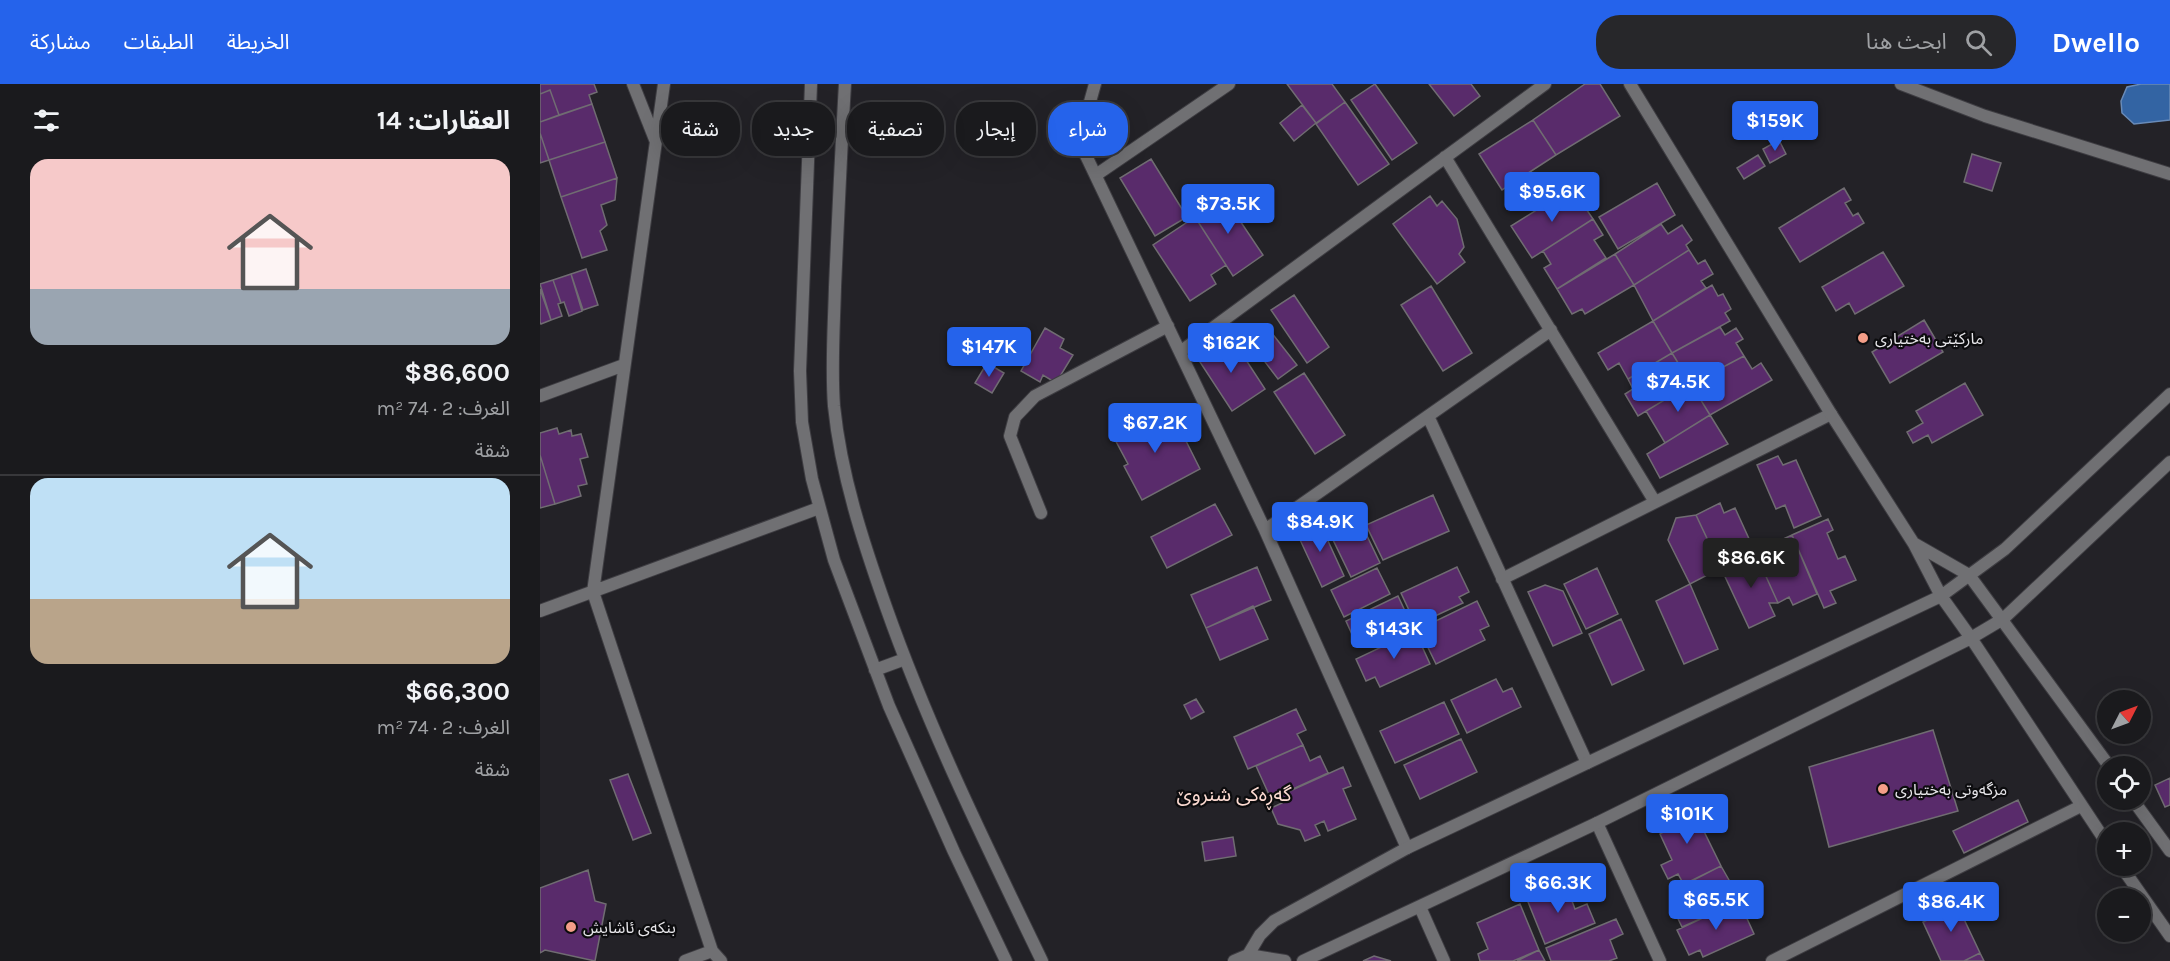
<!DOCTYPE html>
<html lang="ar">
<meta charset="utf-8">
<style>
:root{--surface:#1a1a1d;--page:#27272a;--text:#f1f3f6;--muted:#9fa1a4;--line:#38383b;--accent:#2563eb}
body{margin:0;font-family:Karla,"Noto Sans Arabic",sans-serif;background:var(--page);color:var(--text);direction:rtl;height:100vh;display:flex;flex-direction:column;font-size:22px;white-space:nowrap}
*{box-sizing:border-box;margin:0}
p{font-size:20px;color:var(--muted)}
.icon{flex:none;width:33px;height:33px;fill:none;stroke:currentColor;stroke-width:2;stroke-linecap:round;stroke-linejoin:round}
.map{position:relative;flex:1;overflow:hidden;direction:ltr}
.details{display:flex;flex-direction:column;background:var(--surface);width:540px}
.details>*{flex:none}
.banner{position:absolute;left:18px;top:18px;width:570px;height:54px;direction:rtl;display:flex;gap:12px}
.needle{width:39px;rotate:48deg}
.buttons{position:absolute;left:1557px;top:606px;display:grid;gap:12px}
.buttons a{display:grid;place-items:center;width:54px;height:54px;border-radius:50%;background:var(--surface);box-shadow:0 6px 24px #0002,0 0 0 2px var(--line);font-size:30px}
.price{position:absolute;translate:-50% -51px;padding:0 14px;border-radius:6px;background:var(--accent);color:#fff;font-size:20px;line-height:39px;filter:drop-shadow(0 2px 3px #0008)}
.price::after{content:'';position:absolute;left:50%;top:36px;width:18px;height:14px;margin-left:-9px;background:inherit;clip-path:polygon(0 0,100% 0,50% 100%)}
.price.active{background:#222;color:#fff}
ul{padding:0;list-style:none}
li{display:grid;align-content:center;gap:12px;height:318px;padding:0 30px}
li+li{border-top:2px solid var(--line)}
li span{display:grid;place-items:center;height:186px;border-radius:18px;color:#555}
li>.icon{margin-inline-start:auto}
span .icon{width:108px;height:108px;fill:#fffc;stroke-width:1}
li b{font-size:26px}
h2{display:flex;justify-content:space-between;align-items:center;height:72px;padding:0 30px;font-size:26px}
.tag{padding:0 21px;border-radius:24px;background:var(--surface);box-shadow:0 6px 24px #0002,0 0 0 2px var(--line);font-size:21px;line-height:54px}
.tag.active{background:var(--accent);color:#fff}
header{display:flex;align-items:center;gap:36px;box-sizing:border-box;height:84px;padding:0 30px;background:var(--accent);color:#fff}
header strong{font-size:28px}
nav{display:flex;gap:33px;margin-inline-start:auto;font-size:21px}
.search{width:420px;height:54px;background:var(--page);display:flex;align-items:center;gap:15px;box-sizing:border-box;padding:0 21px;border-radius:24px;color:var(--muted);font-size:22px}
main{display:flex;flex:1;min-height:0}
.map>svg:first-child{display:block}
</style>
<header>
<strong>Dwello</strong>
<div class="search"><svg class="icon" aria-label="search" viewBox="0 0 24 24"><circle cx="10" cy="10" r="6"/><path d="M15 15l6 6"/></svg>ابحث هنا</div>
<nav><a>الخريطة</a><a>الطبقات</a><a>مشاركة</a></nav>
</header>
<main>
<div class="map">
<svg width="1630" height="877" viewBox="0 0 1630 877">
<rect width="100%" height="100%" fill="#232227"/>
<path fill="#3364a3" stroke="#698bb8" stroke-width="1.5" d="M1601 0H1630V36L1594 40 1582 29 1581 17 1587 3Z"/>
<path fill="#592b6b" stroke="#706c72" stroke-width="1.5" d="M0 0H54L57 8 49 11 52 20 19 31 10 6 0 10Z
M747 0H792L805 18 776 39Z
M835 0 877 59 852 76 811 16Z
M889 0H931L940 12 914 32Z
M1045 0H1060L1080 32 1016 71 993 36Z
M10 6 19 31 0 38V10Z
M805 18 849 80 818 101 776 40Z
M52 20 65 58 9 76 0 49V38Z
M762 21 776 39 754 57 740 39Z
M993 36 1016 71 962 106 939 70Z
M0 49 9 76 0 79Z
M1239 56 1246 70 1230 79 1223 65Z
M65 58 77 94 21 113 9 76Z
M1432 70 1461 79 1452 107 1424 98Z
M1218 71 1225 82 1204 95 1197 84Z
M611 75 647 133 615 152 580 94Z
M77 94 75 116 61 121 67 141 60 147 67 166 42 174 21 113Z
M1117 99 1135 131 1078 165 1059 133Z
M1032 104 1053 135 992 174 971 142Z
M1304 104 1311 116 1305 119 1313 132 1318 129 1324 139 1260 178 1239 144Z
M682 110 723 171 693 192 655 133 651 131Z
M890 112 897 122 902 117 917 135 924 163 919 170 925 178 897 200 853 140Z
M655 133 686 181 671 191 676 200 650 217 613 161Z
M1053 135 1063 151 1054 156 1066 174 1017 205 1004 184 1011 180 1003 167Z
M1121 140 1128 150 1142 141 1152 156 1146 161 1149 166 1094 201 1075 170Z
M1149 166 1158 180 1165 176 1173 190 1161 197 1166 204 1113 237 1094 201Z
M1343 168 1364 202 1315 230 1309 219 1296 227 1282 203Z
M1075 170 1094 201 1045 230 1042 225 1032 230 1017 205Z
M46 185 58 221 43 226 31 190Z
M31 190 42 227 29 232 24 218 21 219 13 196Z
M13 196 21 219 18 220 22 232 11 236 0 200Z
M1172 201 1178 212 1183 210 1191 225 1185 229 1190 237 1132 269 1113 237Z
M891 202 932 269 903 287 861 221Z
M0 205 11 236 1 240 0 238Z
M754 211 789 263 767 279 731 226Z
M1384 236 1403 268 1350 299 1332 268Z
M1113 237 1132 269 1088 295 1079 279 1068 286 1058 269Z
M727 243 757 281 738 295 709 257Z
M1180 243 1185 251 1196 244 1203 255 1196 259 1204 272 1151 300 1132 269Z
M505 244 524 255 520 264 533 271 516 299 503 291 500 298 481 287Z
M691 253 725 305 692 327 658 275Z
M1132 269 1151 300 1098 332 1085 310 1093 305 1088 295Z
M1204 272 1212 285 1221 279 1232 296 1170 331 1151 300Z
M447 279 464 289 452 309 435 299Z
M764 289 805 351 775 370 734 308Z
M1425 299 1443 331 1392 359 1388 351 1373 359 1367 348 1383 339 1376 327Z
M1151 300 1170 331 1125 359 1106 327Z
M623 324 638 354 643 351 660 385 602 416 584 382 588 380 572 350Z
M1170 331 1188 360 1120 394 1107 370Z
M17 344 19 350 31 346 32 352 41 350 48 373 40 375 47 400 38 402 41 412 15 420 0 371V349Z
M0 371 15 420 0 424Z
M1238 372 1243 381 1256 376 1281 432 1254 444 1245 421 1236 425 1217 381Z
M893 411 909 447 843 476 826 441Z
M1180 419 1184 429 1195 424 1215 468 1181 484 1156 431Z
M675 420 692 451 627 484 611 453Z
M801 422 806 432 815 427 840 479 811 493 781 431Z
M1156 431 1181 484 1150 500 1128 456 1136 434Z
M778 435 804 492 782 503 755 445Z
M1288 435 1293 446 1287 449 1298 475 1305 472 1316 496 1290 507 1296 519 1284 524 1252 451Z
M1252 451 1277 510 1253 521 1249 513 1238 519 1215 468Z
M1215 468 1238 519H1229L1235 532 1209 544 1181 484Z
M717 483 731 516 666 544 651 511Z
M917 483 929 508 919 513 923 519 876 541 861 509Z
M837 484 850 510 804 533 791 506Z
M1057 484 1078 530 1046 545 1024 500Z
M1150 500 1178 565 1144 580 1116 517Z
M1005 501 1023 507 1042 549 1013 562 988 508Z
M858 512 872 542 831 561 828 554 816 559 806 537Z
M937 517 949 542 940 546 945 556 896 580 879 545Z
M713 522 728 555 680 576 666 544Z
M1081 535 1104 586 1072 601 1049 550Z
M875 547 890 580 840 603 835 593 826 597 816 575Z
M956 595 963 608 972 604 981 623 927 649 911 616Z
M656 615 664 628 651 635 644 621Z
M904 618 919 650 855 679 840 647Z
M756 625 766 646 757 650 763 661 708 685 694 653Z
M1393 646 1418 727 1289 763 1269 683Z
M921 655 937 688 880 715 864 681Z
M763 661 770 677 780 672 788 689 731 715 716 682Z
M803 683 811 702 803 705 816 735 788 747 784 737 775 741 780 751 765 757 760 746 738 740 731 724 744 718 741 711Z
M88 690 111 749 93 756 70 696Z
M1630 694V721L1625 723 1615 701Z
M1148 715 1181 782 1144 801 1138 790 1128 795 1121 781 1132 776 1120 750 1128 745 1120 729Z
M1478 716 1488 738 1424 769 1413 747Z
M693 753 696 772 665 777 662 758Z
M1181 782 1189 796 1179 800 1189 822 1142 843 1130 818 1138 815 1134 805Z
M48 786 55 817 66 820 55 877 5 866 0 869V804Z
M1016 800 1021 812 1029 809 1035 825 1047 820 1055 839 1005 860 986 813Z
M1413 812 1440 869 1424 877H1401L1383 838 1396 832 1391 822Z
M1199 817 1214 850 1163 873 1160 866 1149 871 1137 846Z
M980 820 999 866 973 877H940L938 870 948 865 937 839Z
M1076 835 1083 850 1070 856 1077 874 1069 877H1011L1006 864Z
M999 866 1005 877H977Z
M1440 869 1444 877H1424Z
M834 872 851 877H823Z"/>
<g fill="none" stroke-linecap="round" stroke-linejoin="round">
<defs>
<path id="minor" d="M93 0 116 58
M124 0 53 508 172 867 181 877
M271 0 260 287 262 338 272 395 294 476 349 622 414 768 466 877
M305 0C301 68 298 135 295 203 294 242 291 283 294 322 301 391 323 458 346 523 389 645 446 761 502 877
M555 0 539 57 725 446 867 764
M1361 0 1445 32 1630 90
M905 73 1115 418
M556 91 689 0
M640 268 1005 0
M0 312 84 281
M888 332 1047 679
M501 429 470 352 475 333 495 312 628 242
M725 446 1011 246
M962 495 1291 330
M0 527 279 424
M335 586 365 575
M1057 739 1120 877
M880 823 904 877
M145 877 172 867
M1232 877 1541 722"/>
<path id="tertiary" d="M1090 0 1291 330 1374 460 1401 512 1431 554 1568 761
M1375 460 1429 491 1569 682
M1593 716 1630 767
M1581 782 1630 852
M708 871 720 851 734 837 867 764 1401 512 1465 465 1630 310
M694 877 708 871 745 877
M763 877 1057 739 1431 554 1463 535 1630 378"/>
</defs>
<use href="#minor" stroke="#3e3d42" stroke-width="14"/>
<use href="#tertiary" stroke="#3e3d42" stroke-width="14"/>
<use href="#minor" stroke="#707073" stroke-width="12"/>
<use href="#tertiary" stroke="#707073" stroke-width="12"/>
</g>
<g fill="#f49e88" stroke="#0c0c0e" stroke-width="2">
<circle cx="1323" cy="254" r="6"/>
<circle cx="1343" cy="705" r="6"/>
<circle cx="31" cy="843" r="6"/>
</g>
<g text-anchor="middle" stroke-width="4.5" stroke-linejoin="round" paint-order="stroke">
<g font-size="16" fill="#e6e5e9" stroke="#0c0c0e" text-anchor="start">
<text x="1335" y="260">مارکێتی بەختیاری</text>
<text x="1355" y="711">مزگەوتی بەختیاری</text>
<text x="43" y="849">بنکەی ئاشایش</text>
</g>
<g font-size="20" fill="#fddbd2" stroke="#0c0c0e">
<text x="694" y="717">گەڕەکی شنروێ</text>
</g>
</g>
</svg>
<div class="buttons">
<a><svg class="needle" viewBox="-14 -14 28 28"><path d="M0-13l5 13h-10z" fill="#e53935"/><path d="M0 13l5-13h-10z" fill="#9fa1a4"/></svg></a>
<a><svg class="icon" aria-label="locate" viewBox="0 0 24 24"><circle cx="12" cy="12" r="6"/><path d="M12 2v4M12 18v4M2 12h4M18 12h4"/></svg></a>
<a>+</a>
<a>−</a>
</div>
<b class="price" style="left:1235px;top:68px">$159K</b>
<b class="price" style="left:1012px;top:139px">$95.6K</b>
<b class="price" style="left:688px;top:151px">$73.5K</b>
<b class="price" style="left:691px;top:290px">$162K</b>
<b class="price" style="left:449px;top:294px">$147K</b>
<b class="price" style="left:1138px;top:329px">$74.5K</b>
<b class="price" style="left:615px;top:370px">$67.2K</b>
<b class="price" style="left:780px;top:469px">$84.9K</b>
<b class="price active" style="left:1211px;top:505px">$86.6K</b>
<b class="price" style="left:854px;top:576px">$143K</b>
<b class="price" style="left:1147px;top:761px">$101K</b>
<b class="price" style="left:1018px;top:830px">$66.3K</b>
<b class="price" style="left:1176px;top:847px">$65.5K</b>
<b class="price" style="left:1411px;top:849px">$86.4K</b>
<div class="banner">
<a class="tag active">شراء</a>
<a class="tag">إيجار</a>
<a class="tag">تصفية</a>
<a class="tag">جديد</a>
<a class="tag">شقة</a>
</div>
</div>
<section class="details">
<h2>العقارات: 14<svg class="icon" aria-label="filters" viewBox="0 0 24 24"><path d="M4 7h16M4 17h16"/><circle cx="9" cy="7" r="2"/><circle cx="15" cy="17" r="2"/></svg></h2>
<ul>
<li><span style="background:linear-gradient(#f6c9c9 70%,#9aa5b1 0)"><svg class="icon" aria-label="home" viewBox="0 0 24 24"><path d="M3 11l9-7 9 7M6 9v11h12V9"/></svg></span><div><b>$86,600</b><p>الغرف: 2 · 74 m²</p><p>شقة</p></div></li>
<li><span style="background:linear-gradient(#bfe0f5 65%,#b9a48a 0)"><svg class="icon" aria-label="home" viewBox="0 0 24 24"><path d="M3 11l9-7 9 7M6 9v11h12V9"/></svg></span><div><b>$66,300</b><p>الغرف: 2 · 74 m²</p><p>شقة</p></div></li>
</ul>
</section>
</main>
